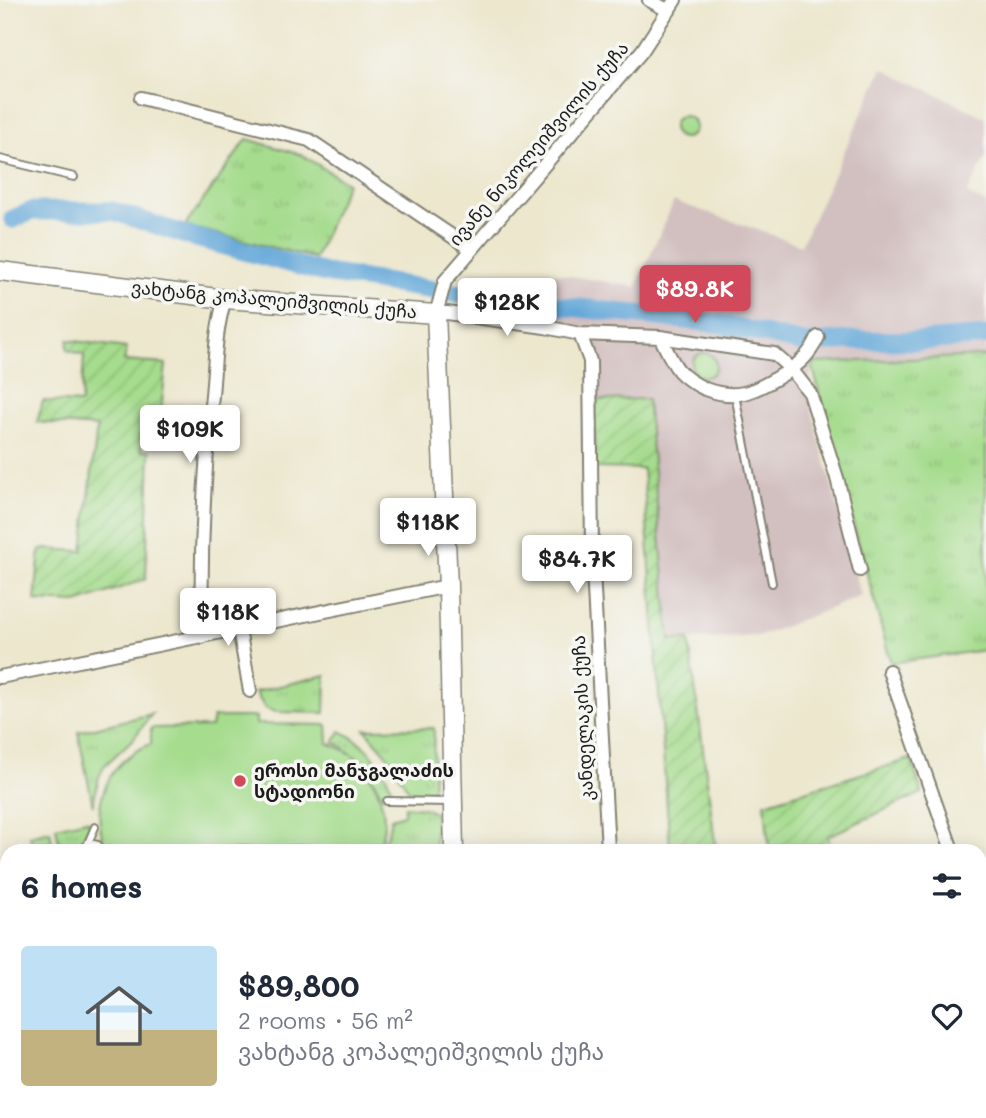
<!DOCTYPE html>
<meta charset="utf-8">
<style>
:root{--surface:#fff;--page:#f6f6f7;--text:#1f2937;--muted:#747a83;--accent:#d1495b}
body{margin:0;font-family:Mali,"Noto Sans Georgian",sans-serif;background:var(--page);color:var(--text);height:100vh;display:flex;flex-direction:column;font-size:26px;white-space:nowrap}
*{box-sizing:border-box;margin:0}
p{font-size:23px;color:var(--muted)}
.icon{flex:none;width:38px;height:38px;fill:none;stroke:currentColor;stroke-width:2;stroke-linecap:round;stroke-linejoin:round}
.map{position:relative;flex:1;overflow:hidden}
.side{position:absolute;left:0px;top:844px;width:987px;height:275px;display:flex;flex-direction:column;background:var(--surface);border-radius:21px 21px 0 0;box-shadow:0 4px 18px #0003}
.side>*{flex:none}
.price{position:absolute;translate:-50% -60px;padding:0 16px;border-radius:7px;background:#fff;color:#222;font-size:23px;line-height:46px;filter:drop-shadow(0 2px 4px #0008)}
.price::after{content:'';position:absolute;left:50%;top:42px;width:21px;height:16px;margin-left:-10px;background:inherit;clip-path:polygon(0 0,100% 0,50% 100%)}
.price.on{background:var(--accent);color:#fff}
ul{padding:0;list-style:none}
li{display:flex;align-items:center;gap:21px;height:175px;padding:0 21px}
li span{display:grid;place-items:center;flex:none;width:196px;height:140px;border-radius:7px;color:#555}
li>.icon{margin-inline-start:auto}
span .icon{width:84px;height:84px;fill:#fffc;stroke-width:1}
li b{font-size:30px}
h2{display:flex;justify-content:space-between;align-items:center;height:84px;padding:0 21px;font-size:30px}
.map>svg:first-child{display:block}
</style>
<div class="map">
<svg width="986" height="1118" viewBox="0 0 986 1118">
<defs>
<pattern id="grass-tufts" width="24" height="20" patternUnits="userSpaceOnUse" patternTransform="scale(1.75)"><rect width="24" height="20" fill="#a5dc8d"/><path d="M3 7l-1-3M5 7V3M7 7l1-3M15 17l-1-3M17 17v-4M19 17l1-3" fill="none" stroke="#8dbc79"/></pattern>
<pattern id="garden-furrows" width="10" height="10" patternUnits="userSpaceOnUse" patternTransform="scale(1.75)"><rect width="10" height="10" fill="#a5dc8d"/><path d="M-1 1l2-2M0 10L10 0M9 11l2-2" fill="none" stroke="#8dbc79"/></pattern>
</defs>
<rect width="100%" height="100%" fill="#f6f6f2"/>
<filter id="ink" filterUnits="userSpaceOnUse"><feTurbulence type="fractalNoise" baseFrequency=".0143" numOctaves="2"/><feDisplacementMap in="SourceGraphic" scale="14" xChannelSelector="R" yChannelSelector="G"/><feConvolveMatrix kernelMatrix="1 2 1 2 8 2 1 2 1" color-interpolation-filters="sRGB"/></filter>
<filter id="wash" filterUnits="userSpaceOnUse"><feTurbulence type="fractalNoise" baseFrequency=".00686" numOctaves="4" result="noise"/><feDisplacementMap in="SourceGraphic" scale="28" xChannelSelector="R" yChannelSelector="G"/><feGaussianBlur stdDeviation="1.57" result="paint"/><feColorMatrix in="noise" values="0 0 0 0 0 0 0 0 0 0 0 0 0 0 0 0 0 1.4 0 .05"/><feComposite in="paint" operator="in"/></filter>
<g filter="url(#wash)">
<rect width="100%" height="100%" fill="#ece7cd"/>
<path fill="#d2bfc0" d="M883 68 986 118V157L967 194 986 203V356L812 363 808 396 861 596 760 636 670 641 647 399 594 400 595 330 559 324V314L548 313 554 273 636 287 674 201 801 245Z"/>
<path fill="url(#grass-tufts)" stroke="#607c54" stroke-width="2" d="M673 127a11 11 0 1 1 22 0a11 11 0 1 1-22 0Z
M247 139 302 155 347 183 315 258 185 226Z
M692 365a12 12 0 1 1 24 0a12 12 0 1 1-24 0Z
M986 356V650L891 663 829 433 812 363Z
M326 675 325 713 276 712 265 708 255 692Z
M152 714 133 739 104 766 99 777 93 805 78 732Z
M434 728 433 790 421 797 410 792 384 751 365 729Z
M340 731C367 743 379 761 391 786L387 795 382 796C369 769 360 757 334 742Z
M405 806 424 808 435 813V850H380L388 833 391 818 404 814Z
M86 820 89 821 90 828 78 850H60L56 827Z
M50 831 53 850H33L30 836Z
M5 894 7 914 3 916 7 939 0 940V895Z"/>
<path fill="url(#garden-furrows)" stroke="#607c54" stroke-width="2" d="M68 340 127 348 124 361 166 364 160 422 142 419 141 450H150L146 579 77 603 35 601 40 549 83 551 97 427 37 422 43 401 81 403 84 355 67 350Z
M647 399 670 640H689L716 850H670L643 469 595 468 594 400Z
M911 759 922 793 828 836 831 850H769L765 803Z"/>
<path fill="#a5dc8d" stroke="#607c54" stroke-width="2" d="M213 717H256V724L327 725 328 743C336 747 346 750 353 755 377 778 395 820 376 850H107C88 809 106 760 151 744V728L211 727Z"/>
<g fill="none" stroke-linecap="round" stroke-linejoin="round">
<path stroke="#65a8d9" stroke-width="19" d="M13 219 32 211H113L189 236 325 273 472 296 721 324 807 344 850 340 919 341 986 336"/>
</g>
</g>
<g filter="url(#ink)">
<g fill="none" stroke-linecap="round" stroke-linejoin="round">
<defs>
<path id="lane" d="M0 159 74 177
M735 395 772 583
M387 801 451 802
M88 843 95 827
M84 850 88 843 98 845
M0 889 7 888"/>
<path id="street" d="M649 0 669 11
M675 0 642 51 445 281 436 314 447 313 545 327 580 334 660 337 774 354 791 369 810 393 837 478 860 570
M141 98 309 140 471 249
M580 334 590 361 592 552 608 850
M660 337C666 348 671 361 679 371 686 379 695 384 705 389 735 400 751 393 777 378 796 367 809 357 818 337
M239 629 250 691
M202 637C200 556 204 475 212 395 215 363 215 330 225 299
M889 671 952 850
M0 677 448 586
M0 1110H7
M622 1111 623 1118
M330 1118 332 1111
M898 1118 899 1111"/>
<path id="secondary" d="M0 271 225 299 436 314 448 586 454 850
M980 895 986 891
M460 1111V1118
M669 1118 674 1111"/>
</defs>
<use href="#lane" stroke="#848274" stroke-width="10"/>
<use href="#street" stroke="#848274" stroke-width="16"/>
<use href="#secondary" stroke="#848274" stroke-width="21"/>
<use href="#lane" stroke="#fff" stroke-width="6"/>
<use href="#street" stroke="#fff" stroke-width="12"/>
<use href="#secondary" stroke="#fff" stroke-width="18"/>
</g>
</g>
<circle fill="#d1495b" stroke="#f6f6f2" stroke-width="2.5" cx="240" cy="781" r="7"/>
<g text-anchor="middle" stroke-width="7" stroke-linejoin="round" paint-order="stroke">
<g font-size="18" fill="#1c1c1c" stroke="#f6f6f2">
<text transform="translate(539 144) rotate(-49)" y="6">ივანე ნიკოლეიშვილის ქუჩა</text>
<text transform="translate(274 300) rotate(5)" y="6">ვახტანგ კოპალეიშვილის ქუჩა</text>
<text transform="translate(583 718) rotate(-93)" y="6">კანდელაკის ქუჩა</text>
</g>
<g font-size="18" font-weight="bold" fill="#1c1c1c" stroke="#f6f6f2" text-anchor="start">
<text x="254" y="777">ეროსი მანჯგალაძის<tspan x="254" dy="21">სტადიონი</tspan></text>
</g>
</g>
</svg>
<b class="price on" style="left:695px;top:325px">$89.8K</b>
<b class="price" style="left:507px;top:338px">$128K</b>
<b class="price" style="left:190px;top:465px">$109K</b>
<b class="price" style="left:428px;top:558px">$118K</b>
<b class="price" style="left:577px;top:595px">$84.7K</b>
<b class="price" style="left:228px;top:648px">$118K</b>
<section class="side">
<h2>6 homes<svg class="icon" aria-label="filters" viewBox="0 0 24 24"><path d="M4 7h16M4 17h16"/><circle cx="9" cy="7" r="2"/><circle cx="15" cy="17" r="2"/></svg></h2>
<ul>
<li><span style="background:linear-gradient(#bfe0f5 60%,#c2b280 0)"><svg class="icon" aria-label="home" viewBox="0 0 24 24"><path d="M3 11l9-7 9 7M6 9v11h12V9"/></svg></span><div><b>$89,800</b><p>2 rooms · 56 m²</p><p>ვახტანგ კოპალეიშვილის ქუჩა</p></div><svg class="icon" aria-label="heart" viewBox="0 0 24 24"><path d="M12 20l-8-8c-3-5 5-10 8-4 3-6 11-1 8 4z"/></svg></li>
</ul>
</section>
</div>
